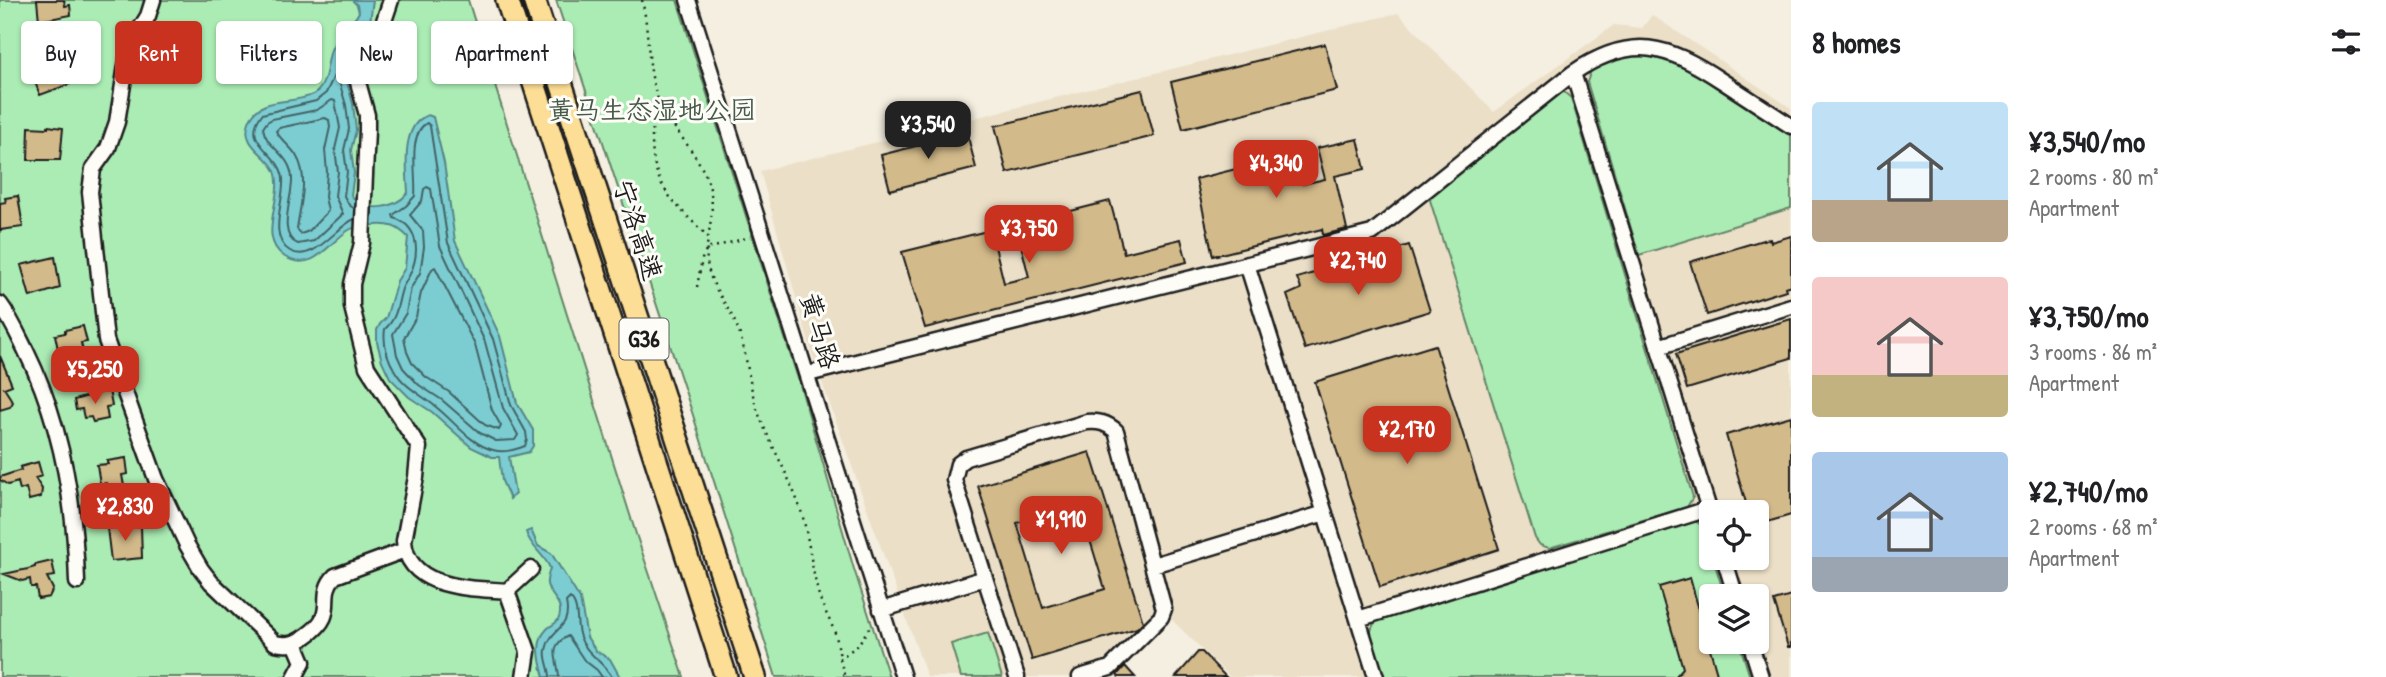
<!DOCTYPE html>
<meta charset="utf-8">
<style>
:root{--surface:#fff;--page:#f6f6f6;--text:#202124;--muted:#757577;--accent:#c8321e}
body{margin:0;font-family:"Patrick Hand","LXGW WenKai TC",sans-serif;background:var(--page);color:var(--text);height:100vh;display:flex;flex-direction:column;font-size:26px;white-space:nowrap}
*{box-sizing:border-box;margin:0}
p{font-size:23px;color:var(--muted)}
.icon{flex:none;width:38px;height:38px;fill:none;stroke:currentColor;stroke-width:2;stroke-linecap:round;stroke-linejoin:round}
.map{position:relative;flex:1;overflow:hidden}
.panel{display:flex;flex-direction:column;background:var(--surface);width:595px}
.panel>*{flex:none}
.guide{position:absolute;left:21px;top:21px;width:665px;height:63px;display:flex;gap:14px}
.tools{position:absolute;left:1699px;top:500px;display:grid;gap:14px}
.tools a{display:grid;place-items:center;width:70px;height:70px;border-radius:7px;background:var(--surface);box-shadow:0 2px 5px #0004;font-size:35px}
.price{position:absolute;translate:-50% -60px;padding:0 16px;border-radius:14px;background:var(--accent);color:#fff;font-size:23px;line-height:46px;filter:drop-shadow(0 2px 4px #0008)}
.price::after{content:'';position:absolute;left:50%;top:42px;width:21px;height:16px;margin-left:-10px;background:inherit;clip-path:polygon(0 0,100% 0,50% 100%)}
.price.selected{background:#222;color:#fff}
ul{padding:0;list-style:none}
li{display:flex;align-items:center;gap:21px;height:175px;padding:0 21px}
li span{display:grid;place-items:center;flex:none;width:196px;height:140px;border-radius:7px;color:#555}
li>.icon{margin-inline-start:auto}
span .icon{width:84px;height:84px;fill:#fffc;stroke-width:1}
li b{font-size:30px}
h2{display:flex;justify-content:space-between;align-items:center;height:84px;padding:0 21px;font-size:30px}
.pill{padding:0 24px;border-radius:7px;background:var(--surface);box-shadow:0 2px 5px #0004;font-size:24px;line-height:63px}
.pill.selected{background:var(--accent);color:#fff}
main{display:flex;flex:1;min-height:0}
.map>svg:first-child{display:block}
</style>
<main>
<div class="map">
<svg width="1791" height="677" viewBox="0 0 1791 677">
<rect width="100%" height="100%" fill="#f5efe1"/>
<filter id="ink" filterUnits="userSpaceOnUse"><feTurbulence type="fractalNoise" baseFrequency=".0143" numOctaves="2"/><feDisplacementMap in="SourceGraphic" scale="14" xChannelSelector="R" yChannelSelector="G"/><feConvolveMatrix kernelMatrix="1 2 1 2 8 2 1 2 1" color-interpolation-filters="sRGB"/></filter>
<g filter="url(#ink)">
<path fill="#ebdfc7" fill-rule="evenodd" d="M1398 13 1494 112 1614 25 1642 28 1652 15 1791 108V677H1230L1168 616 1106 677H927L813 357 760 171ZM1712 513H1757V558H1712ZM1712 597H1757V642H1712Z"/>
<path fill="#abecb4" stroke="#648468" stroke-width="2" d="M0 0H468L636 534 684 677H0Z
M556 0H677L800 385 854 569 889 677H776L692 412Z
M1629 55H1650L1685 64 1791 131V208L1639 255 1587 82 1592 68 1619 57Z
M1559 92H1564L1571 98 1693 497 1687 507 1549 548 1540 545 1535 538 1430 200 1433 193Z
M1693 520 1703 526 1725 597H1712V642H1739L1750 677H1382C1376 659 1362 635 1377 620Z
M988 633 1002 677H961L951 644Z"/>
<path fill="#7ccdd2" stroke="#568689" stroke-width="2" d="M352 0H373L370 22 366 32 350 48 343 67 353 104 356 130 351 150 354 173 351 195C365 214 394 209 408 193 407 169 400 125 428 115L433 117 444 163 455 241 500 336 517 403 533 430V446L529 452 509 457 515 494 510 499 502 481 499 457H492L471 447 432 412 409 397 390 378 382 361 377 342V330L380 324 386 318 397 281 405 268 408 237C397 226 390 224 375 225 365 225 357 225 349 230 330 241 314 274 285 257 255 238 285 197 275 171 268 154 240 146 249 122 259 94 293 106 314 94 328 85 326 64 331 50 337 34 352 26 359 12L357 5Z
M531 530 538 546 551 553 580 599 587 637 596 651 610 659 620 677H544C540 662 534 642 547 629 553 623 559 624 560 613 561 600 549 595 547 584 546 579 549 573 550 568 544 554 531 548 526 532Z"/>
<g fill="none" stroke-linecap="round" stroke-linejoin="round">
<path stroke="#426365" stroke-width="2" d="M332 100 335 101 340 128 335 149 338 172 335 196 343 214 314 241 298 244C276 236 293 197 292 179 291 153 266 149 263 128L267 122 272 119 317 110Z
M325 118 329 120 330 127 325 150 327 172 325 197 328 211 309 231 301 234 297 229C300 206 309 178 297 157 292 147 281 141 276 131L279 128Z
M427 123 430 126 448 243 493 339 511 405 526 432 527 440 525 446C514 450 504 453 493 450 470 444 454 421 436 407 422 395 404 387 395 371 387 358 383 343 385 329 398 317 397 304 402 289 404 283 408 279 410 274 420 253 419 226 394 218L393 215 406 206 415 196C417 177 407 133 427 123Z
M427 187 431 189 440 246 485 342 503 408 518 435 515 440 496 441 480 433 442 400 419 385 403 368 397 355 393 334 406 313 411 288 420 273 424 247 423 231 410 215 422 201 424 189Z
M354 219C335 228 313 264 290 251 267 238 285 199 283 179 281 152 239 144 262 114L316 101 326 93 334 76 338 78 346 105 349 129 344 150 347 172 344 196 349 205 355 209
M435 267 475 345 492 410 501 426 499 430 485 425 449 392 426 377 412 363 407 352 404 338 416 317 421 293 432 269Z
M550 677C550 668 544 658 546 650 550 627 572 630 566 602L570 598C580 607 575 624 580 637 586 654 603 661 612 677
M559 677C558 658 547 647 568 636L584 660 597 670 602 677"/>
</g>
<path fill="#d3ba8a" stroke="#1c1c1c" stroke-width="2" fill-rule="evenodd" d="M37 0H64L65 6 70 5 71 15 39 21Z
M1325 44 1337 90 1183 129 1171 82Z
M60 53 70 84 40 95 28 64Z
M1142 90 1154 136 1007 173 995 126Z
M48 126 63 128 60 160H28L29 127 48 128Z
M967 133 976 168 890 190 881 155Z
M1358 139 1365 169 1335 176 1347 229 1323 235 1322 229 1213 256 1196 179 1296 154 1303 184 1325 179 1317 148Z
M18 196 23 227 0 230V203L6 202 5 198Z
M1110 201 1124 253 1181 239 1187 262 925 328 902 252 991 230 1004 283 1029 277 1016 225Z
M1791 236V285L1785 287 1786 290 1707 315 1690 262 1763 240 1770 239 1771 242Z
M1409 245 1430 311 1305 349 1287 295 1301 289 1297 278Z
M55 257 60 288 30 297 21 265Z
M1791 319V358L1687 389 1676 354Z
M83 326 87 342 81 343 84 355 67 358 66 352 59 354 55 335 65 333V330Z
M1435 345 1499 549 1380 587 1315 382Z
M0 356 12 385 4 388 13 402 10 407 0 410Z
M109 390 112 406 106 407 108 419 93 422 91 417 84 418 82 409 76 410 74 400Z
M1791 416V515L1757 525V513H1749L1726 435Z
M1090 452 1143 622 1137 628 1032 660 978 486ZM1079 504 1105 589 1043 608 1017 523Z
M126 458 128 474 122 475 124 486 108 488 107 483 100 484 97 465 108 464 107 461Z
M38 462 42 476 35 478 42 489 41 497 29 500 26 488 20 490 18 482 8 485 0 480V477L21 470 20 467Z
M141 526 142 558 111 561 107 528Z
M52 561 55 576 47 577 53 589 49 597 38 599 36 587H31L30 579 22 581 4 574 28 569 35 567V565Z
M1690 578 1718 677H1675L1683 668 1659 587Z
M1791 596V647H1788L1774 601Z
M1198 652H1202L1226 677H1176Z
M1125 666 1135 677H1119L1117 675Z"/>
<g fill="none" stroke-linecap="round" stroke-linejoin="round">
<defs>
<path id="minor" d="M153 0 148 16 129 47 117 122 108 148 93 169 90 192 106 340 156 479 187 545 201 569 211 582 275 643C288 646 295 644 306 636 341 612 315 597 335 576L405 550
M391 0 383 24 356 66V75L367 115V130L362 243 352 284V307L367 367 419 447 416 477 404 541C408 590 472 588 507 591L531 569
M688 0C760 225 830 452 903 677
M1573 73 1712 519
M1247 264 1376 677
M0 304C11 319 18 335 26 351 62 424 75 502 77 582
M1658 347 1791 306
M808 374 1372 233 1573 73C1632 33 1667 45 1722 81 1745 96 1768 111 1791 126
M1724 558 1736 597
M1153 565 1325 513
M985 578 954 480 958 464 966 458 1087 422C1099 421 1107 423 1116 431L1164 609 1161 617 1110 668 1080 677
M507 591 528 651 524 677
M881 610 985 578 1017 677
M1358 619 1708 509
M1750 642 1761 677
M295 677 303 662 295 643"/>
<path id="highway" d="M507 0 726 677
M534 0 755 677"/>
</defs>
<use href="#minor" stroke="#1c1c1c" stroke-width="19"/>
<use href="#highway" stroke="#1c1c1c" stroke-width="26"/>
<path stroke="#1c1c1c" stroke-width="2.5" stroke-dasharray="2 5" stroke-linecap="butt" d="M642 0C650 33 646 67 658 99 671 130 699 152 709 185 718 217 702 240 708 268 714 293 733 311 740 335 748 360 749 387 758 412 771 447 791 478 802 514 809 539 811 566 818 592 822 607 831 621 836 636 839 649 840 663 845 677
M659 102C654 114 652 126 652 139 652 189 677 205 709 238
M697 287 702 259 707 249 750 237
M839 659 857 646 872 624"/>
<use href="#minor" stroke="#fdfcf7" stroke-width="14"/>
<use href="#highway" stroke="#fdde96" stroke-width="21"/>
</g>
</g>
<g text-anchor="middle" stroke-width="6" stroke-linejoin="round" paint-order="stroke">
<rect fill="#fdfcf7" stroke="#605f5e" stroke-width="2" x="619.5" y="318.5" width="49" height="41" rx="5"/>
<g font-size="24" font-weight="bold" fill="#1c1c1c">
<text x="644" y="347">G36</text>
</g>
<g font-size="26" fill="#475a4a" stroke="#fdfcf7">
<text x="652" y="119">黄马生态湿地公园</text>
</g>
<g font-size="26" fill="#1c1c1c" stroke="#fdfcf7">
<text transform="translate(638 230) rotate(72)" y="9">宁洛高速</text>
<text transform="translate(820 331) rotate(73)" y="9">黄马路</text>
</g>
</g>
</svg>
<div class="tools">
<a><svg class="icon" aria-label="locate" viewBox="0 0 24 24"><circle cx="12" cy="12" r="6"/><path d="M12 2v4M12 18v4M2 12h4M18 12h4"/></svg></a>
<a><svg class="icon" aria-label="layers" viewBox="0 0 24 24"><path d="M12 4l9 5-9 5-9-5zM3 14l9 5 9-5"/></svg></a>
</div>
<b class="price selected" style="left:928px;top:161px">¥3,540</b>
<b class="price" style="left:1276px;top:200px">¥4,340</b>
<b class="price" style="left:1029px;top:265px">¥3,750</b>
<b class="price" style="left:1358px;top:297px">¥2,740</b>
<b class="price" style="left:95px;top:406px">¥5,250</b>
<b class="price" style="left:1407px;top:466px">¥2,170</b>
<b class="price" style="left:125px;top:543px">¥2,830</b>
<b class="price" style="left:1061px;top:556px">¥1,910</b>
<div class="guide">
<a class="pill">Buy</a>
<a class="pill selected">Rent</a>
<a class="pill">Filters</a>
<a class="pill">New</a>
<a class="pill">Apartment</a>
</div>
</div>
<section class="panel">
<h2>8 homes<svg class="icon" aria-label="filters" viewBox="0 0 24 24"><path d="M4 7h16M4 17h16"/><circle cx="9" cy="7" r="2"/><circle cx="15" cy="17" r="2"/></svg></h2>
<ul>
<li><span style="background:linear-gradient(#bfe0f5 70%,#b9a48a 0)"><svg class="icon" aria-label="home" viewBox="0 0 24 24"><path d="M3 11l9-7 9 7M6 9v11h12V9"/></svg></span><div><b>¥3,540/mo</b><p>2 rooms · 80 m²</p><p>Apartment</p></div></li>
<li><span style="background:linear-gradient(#f6c9c9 70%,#c2b280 0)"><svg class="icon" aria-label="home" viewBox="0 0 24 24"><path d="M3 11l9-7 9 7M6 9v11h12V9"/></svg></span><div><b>¥3,750/mo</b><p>3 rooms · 86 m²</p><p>Apartment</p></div></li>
<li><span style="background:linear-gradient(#a9c7e8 75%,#9aa5b1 0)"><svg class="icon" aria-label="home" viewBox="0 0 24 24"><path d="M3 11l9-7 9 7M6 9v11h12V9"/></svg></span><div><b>¥2,740/mo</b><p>2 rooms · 68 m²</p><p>Apartment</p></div></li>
</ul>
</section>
</main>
